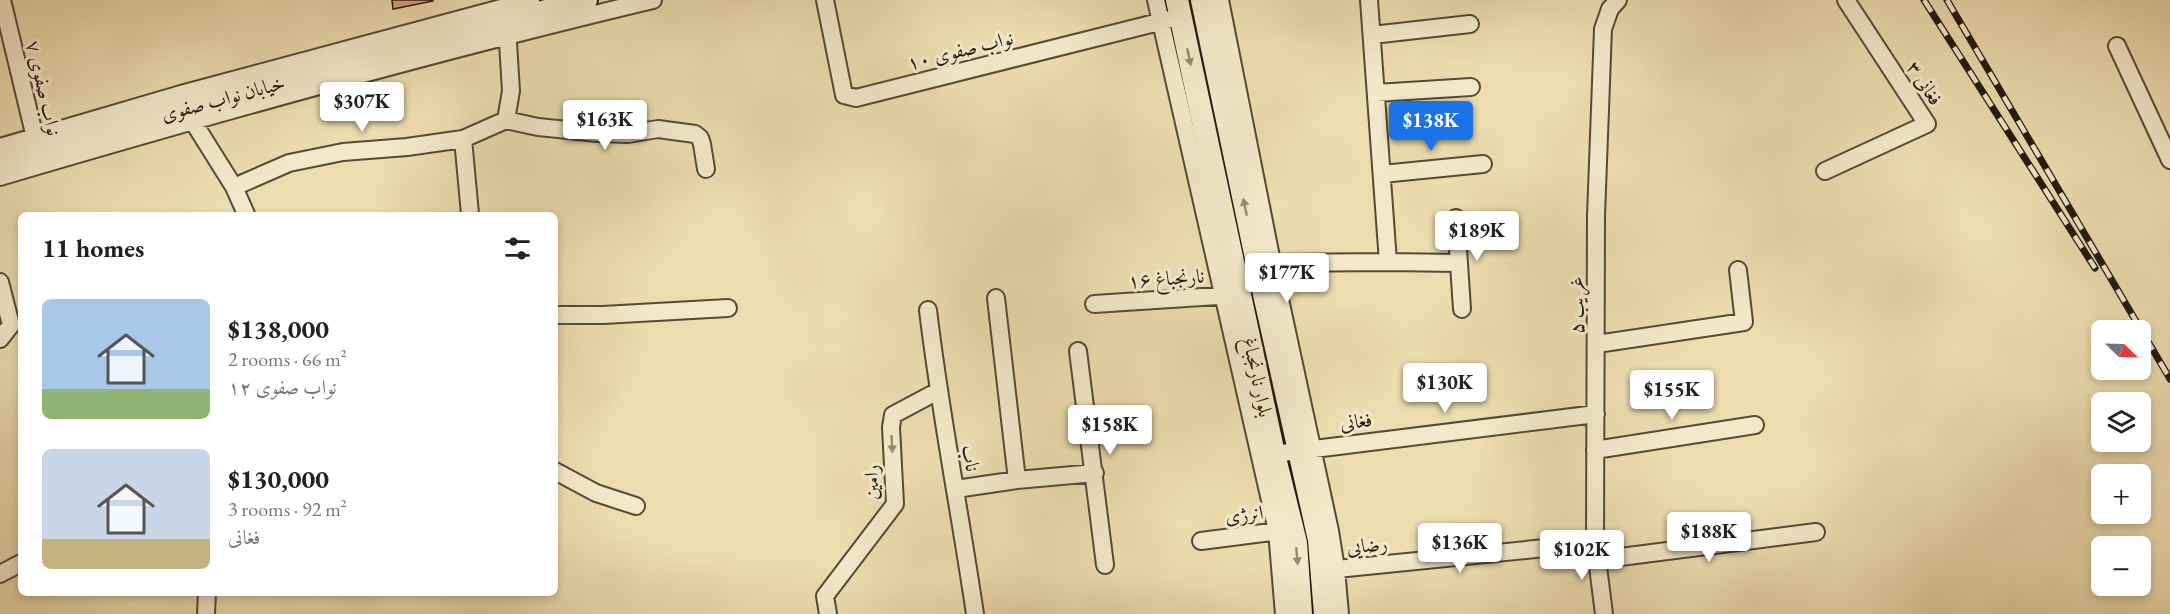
<!DOCTYPE html>
<meta charset="utf-8">
<style>
:root{--surface:#fff;--page:#f2f2f2;--text:#202124;--muted:#757577;--accent:#1a73e8}
body{margin:0;font-family:"EB Garamond",Amiri,serif;background:var(--page);color:var(--text);height:100vh;display:flex;flex-direction:column;font-size:22px;white-space:nowrap}
*{box-sizing:border-box;margin:0}
p{font-size:20px;color:var(--muted)}
.icon{flex:none;width:33px;height:33px;fill:none;stroke:currentColor;stroke-width:2;stroke-linecap:round;stroke-linejoin:round}
.map{position:relative;flex:1;overflow:hidden}
.details{position:absolute;left:18px;top:212px;width:540px;height:384px;display:flex;flex-direction:column;background:var(--surface);border-radius:9px;box-shadow:0 3px 9px #0003}
.details>*{flex:none}
.needle{width:39px;rotate:113deg}
.buttons{position:absolute;left:2091px;top:320px;display:grid;gap:12px}
.buttons a{display:grid;place-items:center;width:60px;height:60px;border-radius:9px;background:var(--surface);box-shadow:0 3px 9px #0003;font-size:30px}
.price{position:absolute;translate:-50% -51px;padding:0 14px;border-radius:6px;background:#fff;color:#222;font-size:20px;line-height:39px;filter:drop-shadow(0 2px 3px #0008)}
.price::after{content:'';position:absolute;left:50%;top:36px;width:18px;height:14px;margin-left:-9px;background:inherit;clip-path:polygon(0 0,100% 0,50% 100%)}
.price.selected{background:var(--accent);color:#fff}
ul{padding:0;list-style:none}
li{display:flex;align-items:center;gap:18px;height:150px;padding:0 24px}
li span{display:grid;place-items:center;flex:none;width:168px;height:120px;border-radius:9px;color:#555}
li>.icon{margin-inline-start:auto}
span .icon{width:72px;height:72px;fill:#fffc;stroke-width:1}
li b{font-size:26px}
h2{display:flex;justify-content:space-between;align-items:center;height:72px;padding:0 24px;font-size:26px}
.map>svg:first-child{display:block}
</style>
<div class="map">
<svg width="2170" height="614" viewBox="0 0 2170 614">
<rect width="100%" height="100%" fill="#ecddae"/>
<filter id="stains"><feTurbulence type="fractalNoise" baseFrequency=".00333" numOctaves="4"/><feColorMatrix values="0 0 0 0 .2 0 0 0 0 .09 0 0 0 0 .02 0 0 0 .5 -.17"/></filter>
<radialGradient id="worn" r=".72"><stop offset=".6" stop-color="#630" stop-opacity="0"/><stop offset="1" stop-color="#630" stop-opacity=".3"/></radialGradient>
<path fill="#d7a57a" stroke="#211910" stroke-width="1.5" d="M392 0H433V1L393 9Z"/>
<g fill="none" stroke-linecap="round" stroke-linejoin="round">
<defs>
<path id="street" d="M2 0 37 146
M825 0 844 95 856 98 1171 19
M1156 0 1277 531 1284 614
M1220 0 1272 262 1330 531 1336 569 1340 614
M1372 35 1470 24
M2117 46 2170 160
M1376 93 1471 87
M187 112 234 187 246 214
M506 120 511 91 507 26
M463 139 470 214
M0 147 181 94 531 0
M1825 171 1927 124 1846 0
M1382 174 1483 164
M0 177C217 113 434 52 653 0
M234 187 289 163 343 152 407 147 463 139 506 120 538 127 598 133 628 134 658 129 695 134 700 138 702 144 706 169
M1456 218 1462 309
M1388 262 1459 263
M1264 263 1388 262 1369 0
M0 282 11 325 0 339
M996 298 1017 480
M1094 304 1233 295
M928 310C940 412 960 512 975 614
M555 315H603L728 308
M1597 344 1744 322 1738 270
M1078 351 1105 565
M1595 450 1755 425
M1274 454 1596 414
M555 471 596 493 636 506
M956 489 1017 480 1095 473
M1201 541 1286 530
M1597 560 1816 532
M1327 570 1595 543
M0 574 21 563
M206 614 207 592
M828 614 825 596 895 504 891 427 893 415 938 391
M1604 614 1595 543 1596 216 1603 29 1610 9 1618 0"/>
<path id="secondary" d="M1177 0 1274 454 1296 543 1301 614
M1202 0 1257 263 1319 540 1325 614
M0 161 586 0"/>
</defs>
<use href="#street" stroke="#544a38" stroke-width="20"/>
<use href="#secondary" stroke="#211910" stroke-width="26"/>
<use href="#street" stroke="#f3e9ca" stroke-width="16"/>
<use href="#secondary" stroke="#f3e9ca" stroke-width="22"/>
<defs>
<path id="rail" d="M1924 0 2095 268
M1947 0 2170 379"/>
</defs>
<use href="#rail" stroke="#211910" stroke-width="7"/>
<use href="#rail" stroke="#f3e9ca" stroke-width="4.5" stroke-dasharray="14" stroke-linecap="butt"/>
</g>
<defs><path id="oneway-solid" d="M-6-.8H1V-3.2L6.5 0L1 3.2V.8H-6Z" transform="scale(1.5)"/></defs>
<g fill="#948b76">
<use href="#oneway-solid" transform="translate(1189 57) rotate(78)"/>
<use href="#oneway-solid" transform="translate(1245 207) rotate(-102)"/>
<use href="#oneway-solid" transform="translate(892 444) rotate(87)"/>
<use href="#oneway-solid" transform="translate(1297 556) rotate(85)"/>
</g>
<g text-anchor="middle" stroke-width="6" stroke-linejoin="round" paint-order="stroke">
<g font-size="20" fill="#211910" stroke="#f3e9ca">
<text transform="translate(960 50) rotate(-14)" y="7">نواب صفوی ۱۰</text>
<text transform="translate(1925 83) rotate(57)" y="7">فغانی ۳</text>
<text transform="translate(44 88) rotate(77)" y="7">نواب صفوی ۷</text>
<text transform="translate(223 98) rotate(-15)" y="7">خیابان نواب صفوی</text>
<text transform="translate(1166 278) rotate(-4)" y="7">نارنجباغ ۱۶</text>
<text transform="translate(1576 305) rotate(-90)" y="7">غریب ۵</text>
<text transform="translate(1258 377) rotate(78)" y="7">بلوار نارنجباغ</text>
<text transform="translate(1356 421) rotate(-7)" y="7">فغانی</text>
<text transform="translate(971 458) rotate(80)" y="7">ناب</text>
<text transform="translate(871 482) rotate(-89)" y="7">رامین</text>
<text transform="translate(1244 514) rotate(-7)" y="7">انرژی</text>
<text transform="translate(1367 545) rotate(-6)" y="7">رضایی</text>
</g>
</g>
<rect width="100%" height="100%" filter="url(#stains)"/>
<rect width="100%" height="100%" fill="url(#worn)"/>
</svg>
<div class="buttons">
<a><svg class="needle" viewBox="-14 -14 28 28"><path d="M0-13l5 13h-10z" fill="#e53935"/><path d="M0 13l5-13h-10z" fill="#757577"/></svg></a>
<a><svg class="icon" aria-label="layers" viewBox="0 0 24 24"><path d="M12 4l9 5-9 5-9-5zM3 14l9 5 9-5"/></svg></a>
<a>+</a>
<a>−</a>
</div>
<b class="price" style="left:362px;top:133px">$307K</b>
<b class="price" style="left:605px;top:151px">$163K</b>
<b class="price selected" style="left:1431px;top:152px">$138K</b>
<b class="price" style="left:1477px;top:262px">$189K</b>
<b class="price" style="left:1287px;top:304px">$177K</b>
<b class="price" style="left:1445px;top:414px">$130K</b>
<b class="price" style="left:1672px;top:421px">$155K</b>
<b class="price" style="left:1110px;top:456px">$158K</b>
<b class="price" style="left:1709px;top:563px">$188K</b>
<b class="price" style="left:1460px;top:574px">$136K</b>
<b class="price" style="left:1582px;top:581px">$102K</b>
<section class="details">
<h2>11 homes<svg class="icon" aria-label="filters" viewBox="0 0 24 24"><path d="M4 7h16M4 17h16"/><circle cx="9" cy="7" r="2"/><circle cx="15" cy="17" r="2"/></svg></h2>
<ul>
<li><span style="background:linear-gradient(#a9c7e8 75%,#8fb573 0)"><svg class="icon" aria-label="home" viewBox="0 0 24 24"><path d="M3 11l9-7 9 7M6 9v11h12V9"/></svg></span><div><b>$138,000</b><p>2 rooms · 66 m²</p><p>نواب صفوی ۱۲</p></div></li>
<li><span style="background:linear-gradient(#c9d6e8 75%,#c2b280 0)"><svg class="icon" aria-label="home" viewBox="0 0 24 24"><path d="M3 11l9-7 9 7M6 9v11h12V9"/></svg></span><div><b>$130,000</b><p>3 rooms · 92 m²</p><p>فغانی</p></div></li>
</ul>
</section>
</div>
